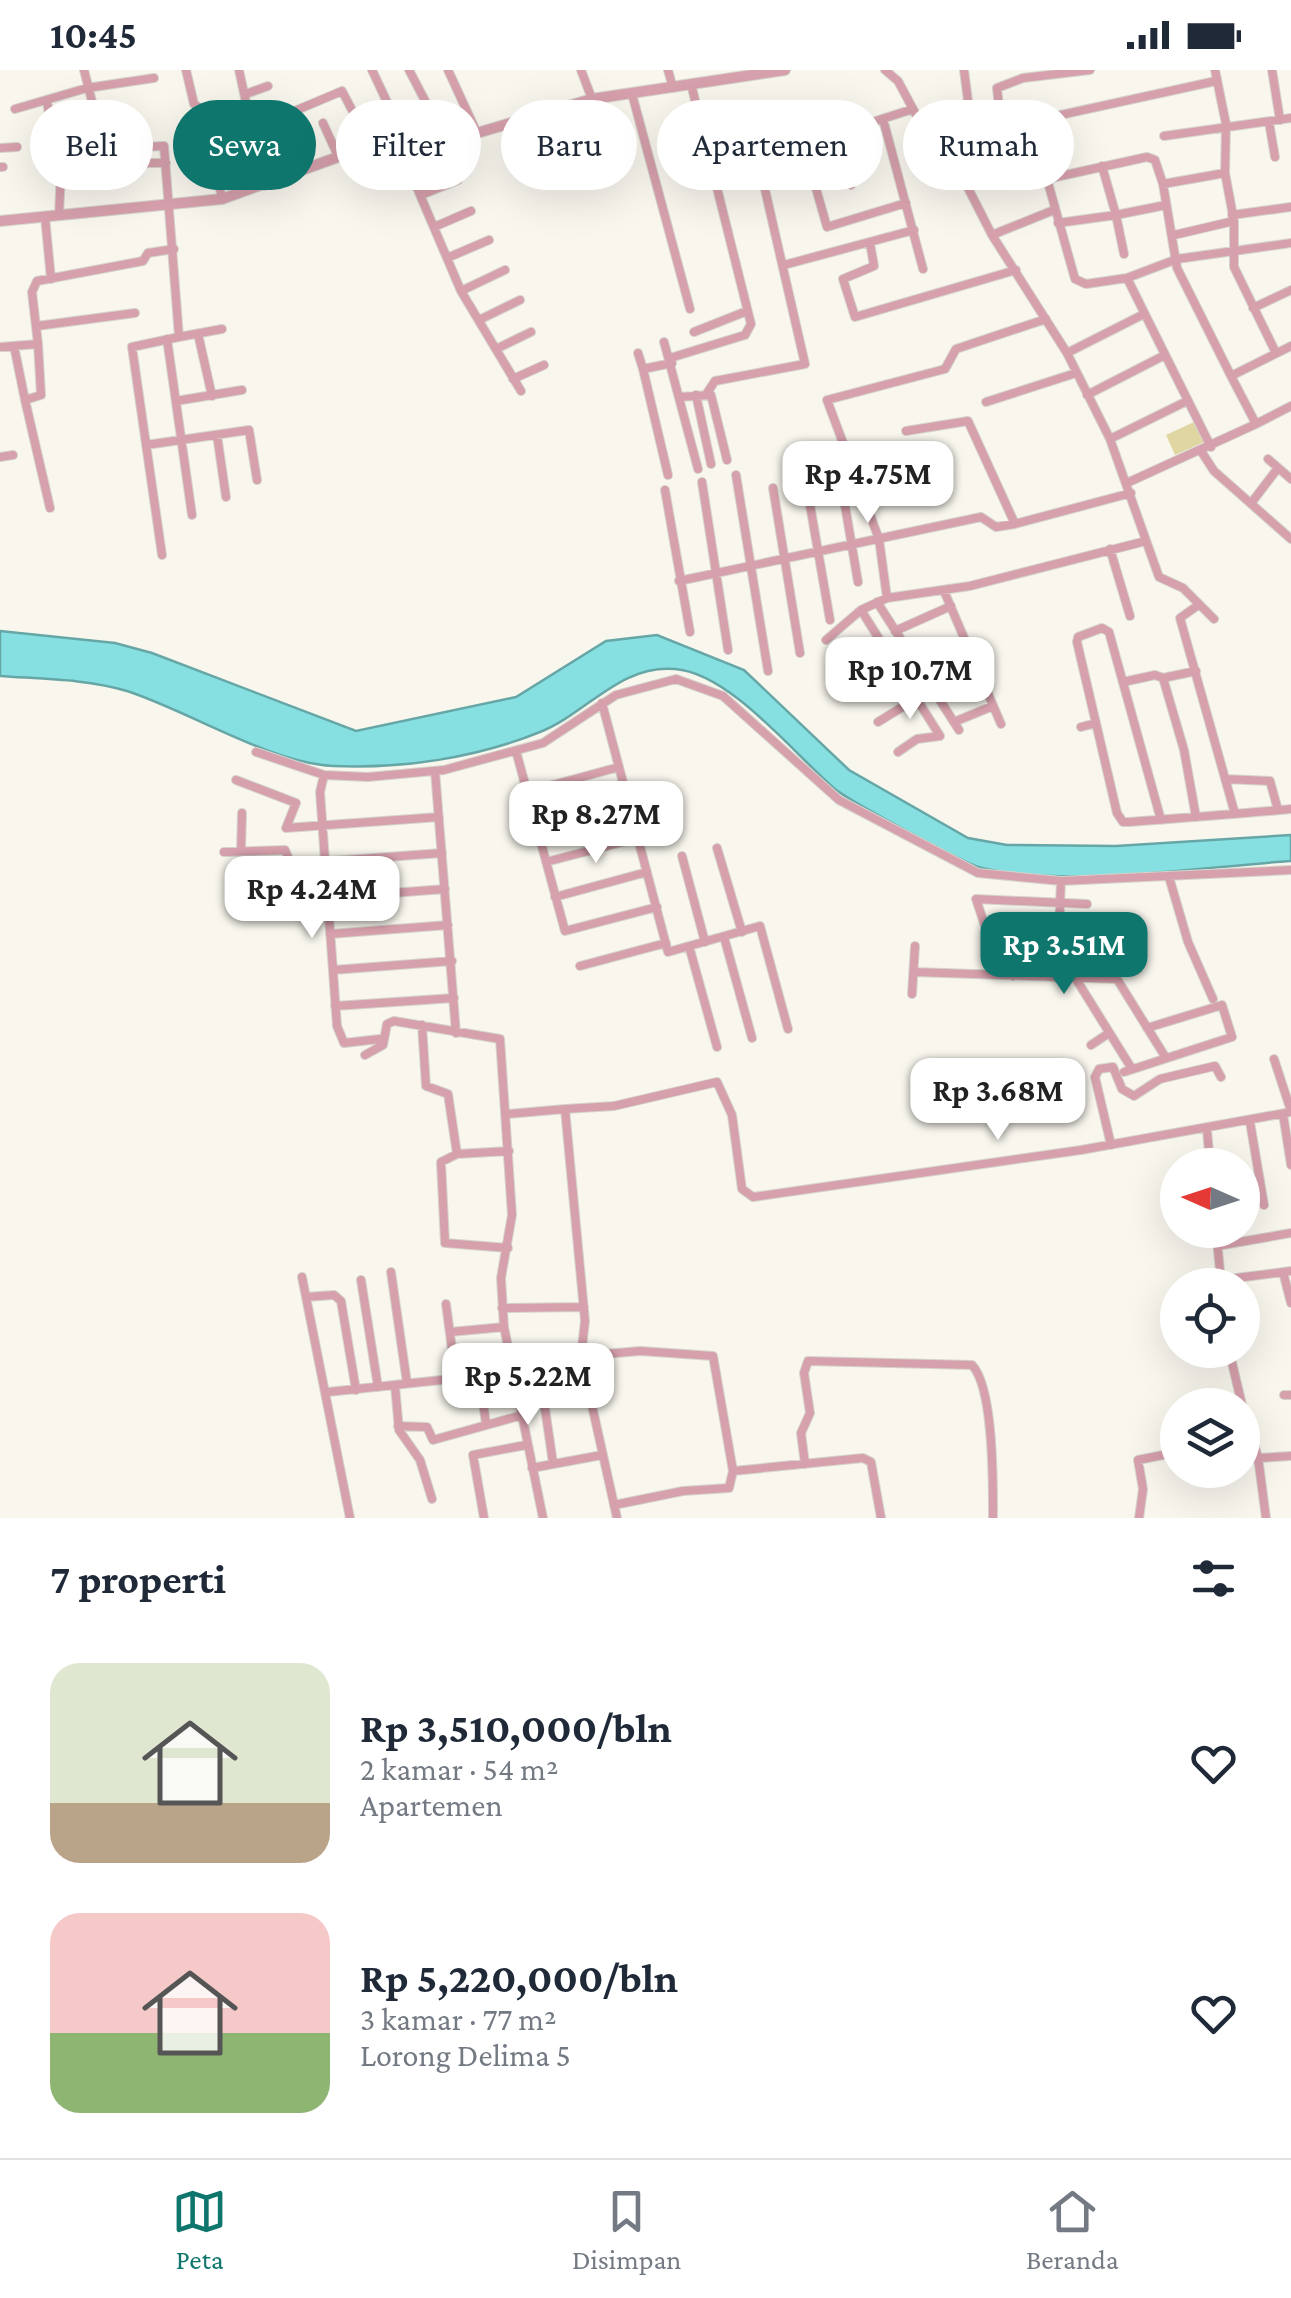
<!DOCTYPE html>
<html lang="id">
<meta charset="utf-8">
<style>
:root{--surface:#fff;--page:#f2f2f3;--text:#1f2937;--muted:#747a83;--line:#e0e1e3;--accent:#0f766e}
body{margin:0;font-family:"Crimson Pro",serif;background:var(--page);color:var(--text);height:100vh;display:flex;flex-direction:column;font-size:38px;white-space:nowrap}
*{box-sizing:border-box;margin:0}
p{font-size:32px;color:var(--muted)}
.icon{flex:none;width:55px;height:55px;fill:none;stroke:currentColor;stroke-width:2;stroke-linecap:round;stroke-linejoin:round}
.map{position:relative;height:1448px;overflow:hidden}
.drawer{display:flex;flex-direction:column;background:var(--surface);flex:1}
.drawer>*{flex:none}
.hud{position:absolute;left:30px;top:30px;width:1232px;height:90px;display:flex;gap:20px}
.needle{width:65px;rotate:273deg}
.buttons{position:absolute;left:1160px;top:1078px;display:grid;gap:20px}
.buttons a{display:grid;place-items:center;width:100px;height:100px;border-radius:50%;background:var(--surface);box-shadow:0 10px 40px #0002;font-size:50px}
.price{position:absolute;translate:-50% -85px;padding:0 22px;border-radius:20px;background:#fff;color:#222;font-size:32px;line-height:65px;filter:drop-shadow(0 2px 5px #0008)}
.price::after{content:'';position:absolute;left:50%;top:60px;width:30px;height:22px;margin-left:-15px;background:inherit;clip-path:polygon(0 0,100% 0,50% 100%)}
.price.active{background:var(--accent);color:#fff}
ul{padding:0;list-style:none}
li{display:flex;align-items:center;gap:30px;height:250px;padding:0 50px}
li span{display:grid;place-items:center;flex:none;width:280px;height:200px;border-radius:30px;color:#555}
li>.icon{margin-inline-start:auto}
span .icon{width:120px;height:120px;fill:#fffc;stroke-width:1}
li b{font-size:42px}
h2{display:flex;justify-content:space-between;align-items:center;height:120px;padding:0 50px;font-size:42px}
.pill{padding:0 35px;border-radius:45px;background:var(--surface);box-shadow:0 10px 40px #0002;font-size:35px;line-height:90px}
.pill.active{background:var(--accent);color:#fff}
.status{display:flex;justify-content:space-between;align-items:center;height:70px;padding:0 50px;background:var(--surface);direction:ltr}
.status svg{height:28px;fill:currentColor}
.dock{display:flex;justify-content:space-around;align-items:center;height:140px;border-top:2px solid var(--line);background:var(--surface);font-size:28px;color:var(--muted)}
.dock a{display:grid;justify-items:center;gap:5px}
.dock .active{color:var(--accent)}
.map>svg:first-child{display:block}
</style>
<div class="status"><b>10:45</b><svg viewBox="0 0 49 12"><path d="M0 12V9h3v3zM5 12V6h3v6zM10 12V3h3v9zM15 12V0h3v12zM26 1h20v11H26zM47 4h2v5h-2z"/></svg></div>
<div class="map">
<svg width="1291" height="1448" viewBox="0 0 1291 1448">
<rect width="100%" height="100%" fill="#f8f6ed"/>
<path fill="#e0d6a2" d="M1194 352 1204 372 1175 385 1166 365Z"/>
<path fill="#86e0e1" stroke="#67a6a6" stroke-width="2.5" d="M0 561 115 573 152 583 356 661 516 627 606 571 657 565 744 600 849 700 968 768 1007 775 1116 776 1291 765V791C1200 797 1069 818 982 798 967 795 848 730 835 719 794 684 730 603 675 599 620 594 586 644 540 662 476 688 402 699 333 696 270 693 189 641 127 621 87 609 42 609 0 606Z"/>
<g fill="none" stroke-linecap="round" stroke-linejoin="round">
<defs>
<path id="minor" d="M84 0 99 59
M186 0 194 34 204 41 222 129
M239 0 264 116
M372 0 403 66 406 92 461 221 521 321
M409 0 444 67
M448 0 477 63
M581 0 592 29
M668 0 673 18
M885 0 898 11 928 67 937 72 1216 11
M964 0 972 62
M1215 0 1226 54 1225 103 1234 151V197L1276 283
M1272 0 1280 50
M246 24 268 16
M632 24 690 239
M47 31 53 68 62 80 59 145
M15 39 87 18 154 8
M297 40 342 21 373 80
M883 49 923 199
M1269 52 1275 87
M323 53 338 86
M837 63 851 115
M1164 66 1291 48
M944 71 992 165 1067 283 1110 369 1159 507 1183 518 1214 549
M803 73 827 157 906 133
M0 78 17 77
M118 78 164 76 179 267 222 259
M100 93H166
M0 97H3
M712 98 758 89 913 39
M63 100 88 99
M1018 113 1001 55 997 18 1023 8 1090 0
M1163 114 1177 198 1231 306
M421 125 458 110
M1232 145 1291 137
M45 147 51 209
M1058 153 1116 145 1102 96
M434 157 471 141
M992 165 1054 140
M1174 165 1234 151
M870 173 874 196 843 209 855 247 1016 200
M1124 184 1116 145 1166 135
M447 188 489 170
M784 195 914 160
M1127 208 1177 189 1291 173
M461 221 505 200
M1253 238 1291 220
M479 250 520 230
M37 256 135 243
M694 262 747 241
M198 264 212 326
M167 269 192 445
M664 272 698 399
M38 274 41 325 25 330 50 438
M14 276 25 330
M0 277 38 274 32 222 37 211 143 191 148 183 174 179
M496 279 531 262
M638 283 643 299
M1067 283 1144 244
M670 288 745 265 751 254 691 14
M513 309 544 295
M707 323 715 311 805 294 758 89
M696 325 711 394
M1087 325 1165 285
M679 327 711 325 727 390
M176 331 242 320
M986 332 1076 303
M1256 354 1291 336
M906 361 968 351 1015 454
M217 365 226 427
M1110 369 1187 331
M146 375 249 360 257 410
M1211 377 1127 208 1086 214 1075 209 1047 109 1147 87 1155 90 1163 114 1225 103
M1201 381 1214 401 1291 469
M0 387 13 385
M1268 389 1291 409
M668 405 643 299 672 293
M736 405 768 601
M840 406 858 512
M702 412 728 580
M806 412 830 550
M1129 412 1256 354 1231 306 1291 276
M773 418 800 583
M665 420 690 562
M1252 432 1278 398
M1110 479 1130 546
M162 485 132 277 179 267
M679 511 981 447 996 457 1015 454 1131 423
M944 521 1001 654
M887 528 879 469 827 330 945 299 956 279 1046 249
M877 532 959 660
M1197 536 1180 548 1235 744
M861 540 940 666 917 669 898 682
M895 561 951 536
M826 570 861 540 887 528 970 516 1146 471
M914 590 965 570
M842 594 880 570
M1163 608 1196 601
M1123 612 1155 605 1163 608 1184 680 1196 747
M934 620 979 602
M860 623 898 599
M602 633 668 882 760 856 788 959
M878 652 917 628
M954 652 993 636
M1081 657 1096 653
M516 681 565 861 657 837
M256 682 324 705 368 707 444 700 543 673 616 625 676 609 723 626 839 730 978 803 1061 811 1291 800
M435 701 456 963
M324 705 320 722 337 956 344 973 380 969
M1225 709 1270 711 1278 740
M236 710 296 733 286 758 439 747
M527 722 619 697
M1161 750 1109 562 1102 558 1078 567 1077 572 1117 743 1123 752H1128C1182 748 1237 744 1291 739
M536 756 629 732
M717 778 742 862
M241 781 242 743
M224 782 285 780 291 794 442 783
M682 786 705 872
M546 792 638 768
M1169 807 1188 872 1213 929
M555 827 647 802
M327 828 445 819
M330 864 448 855
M724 867 752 968
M989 868 1096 872
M689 876 717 977
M580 896 666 873
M333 900 452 891
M914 902 1117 909 1166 988
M1013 906 989 868 976 829 1087 834
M1057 908 1061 811
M1076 909 1132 999
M912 924 915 876
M335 936 454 928
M422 955 426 1016 448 1024 457 1084
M1091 975 1109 963
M365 985 383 975 387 954 394 951 500 969 512 1145 501 1208 504 1257 543 1448
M1274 989 1291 1041
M1124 1002 1232 967 1222 935 1147 958
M565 1039 614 1036 717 1012 732 1045 742 1119 753 1127 1081 1080 1291 1042
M507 1044 565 1039 585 1251 581 1286 617 1448
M1283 1044 1291 1095
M1250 1052 1264 1135
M1207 1059 1210 1095
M1111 1075 1095 1007 1099 999 1113 997 1122 1019 1134 1026 1160 1009 1215 996 1221 1007
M1216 1160 1221 1211
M1217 1176 1291 1163
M508 1178 445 1173 441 1092 457 1084 509 1081
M391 1202 407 1313
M1283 1202 1291 1233
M302 1207 350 1448
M361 1210 378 1317
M1221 1210 1291 1201
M306 1227 334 1225 341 1231 356 1320
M446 1234 456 1309
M502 1238 584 1237
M450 1262 504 1257
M1229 1280 1242 1335
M507 1285H535
M581 1286 640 1281 713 1286 733 1401
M395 1316 399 1360 420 1390 432 1429
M480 1316 541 1311 553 1393
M328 1322 479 1306 486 1353
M1284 1325H1291
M1242 1337 1258 1387 1266 1448
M398 1356 427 1357 433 1370 519 1346
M1242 1389 1291 1386
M805 1394 801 1363 810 1343 804 1303 808 1291 972 1295C994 1318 993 1415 993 1448
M532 1398 602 1385
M614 1435 683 1421 729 1418 733 1401 863 1388 871 1392 881 1448
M484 1448 473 1385 526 1375
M1139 1448 1143 1419 1138 1390 1178 1382"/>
<path id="tertiary" d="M0 151 222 129 352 82 477 63 592 29 785 0"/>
</defs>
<use href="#minor" stroke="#d5d4cc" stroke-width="10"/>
<use href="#tertiary" stroke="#d5d4cc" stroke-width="12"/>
<use href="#minor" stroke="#d6a0ac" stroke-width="8"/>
<use href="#tertiary" stroke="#d6a0ac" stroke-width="10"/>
</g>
</svg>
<div class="buttons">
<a><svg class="needle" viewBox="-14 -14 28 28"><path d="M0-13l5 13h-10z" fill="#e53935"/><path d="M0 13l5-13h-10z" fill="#747a83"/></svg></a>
<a><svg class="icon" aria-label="locate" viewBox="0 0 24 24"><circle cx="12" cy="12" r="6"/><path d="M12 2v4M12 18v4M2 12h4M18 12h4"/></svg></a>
<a><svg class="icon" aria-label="layers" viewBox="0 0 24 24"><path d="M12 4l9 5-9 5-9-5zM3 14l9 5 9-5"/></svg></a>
</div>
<b class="price" style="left:868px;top:456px">Rp 4.75M</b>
<b class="price" style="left:910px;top:652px">Rp 10.7M</b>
<b class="price" style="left:596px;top:796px">Rp 8.27M</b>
<b class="price" style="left:312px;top:871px">Rp 4.24M</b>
<b class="price active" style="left:1064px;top:927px">Rp 3.51M</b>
<b class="price" style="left:998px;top:1073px">Rp 3.68M</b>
<b class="price" style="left:528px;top:1358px">Rp 5.22M</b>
<div class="hud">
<a class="pill">Beli</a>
<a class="pill active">Sewa</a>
<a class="pill">Filter</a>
<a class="pill">Baru</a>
<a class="pill">Apartemen</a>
<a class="pill">Rumah</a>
</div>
</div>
<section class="drawer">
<h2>7 properti<svg class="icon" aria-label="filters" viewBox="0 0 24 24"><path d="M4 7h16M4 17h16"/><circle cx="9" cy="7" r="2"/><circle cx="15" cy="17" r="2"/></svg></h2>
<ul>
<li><span style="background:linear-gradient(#dfe7d0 70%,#b9a48a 0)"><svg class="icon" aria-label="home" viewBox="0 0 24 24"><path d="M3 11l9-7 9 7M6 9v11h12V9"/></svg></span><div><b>Rp 3,510,000/bln</b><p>2 kamar · 54 m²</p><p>Apartemen</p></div><svg class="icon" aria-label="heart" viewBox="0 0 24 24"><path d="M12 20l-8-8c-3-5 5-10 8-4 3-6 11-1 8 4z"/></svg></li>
<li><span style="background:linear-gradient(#f6c9c9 60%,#8fb573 0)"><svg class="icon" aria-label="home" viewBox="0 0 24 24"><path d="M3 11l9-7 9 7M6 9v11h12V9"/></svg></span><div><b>Rp 5,220,000/bln</b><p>3 kamar · 77 m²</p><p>Lorong Delima 5</p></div><svg class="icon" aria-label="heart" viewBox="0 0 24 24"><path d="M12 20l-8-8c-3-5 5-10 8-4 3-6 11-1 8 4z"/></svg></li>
</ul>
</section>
<nav class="dock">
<a class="active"><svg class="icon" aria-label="map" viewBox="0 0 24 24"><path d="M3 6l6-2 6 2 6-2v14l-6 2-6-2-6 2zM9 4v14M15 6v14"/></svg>Peta</a>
<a><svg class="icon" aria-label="saved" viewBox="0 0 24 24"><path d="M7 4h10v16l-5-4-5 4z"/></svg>Disimpan</a>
<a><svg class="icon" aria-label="home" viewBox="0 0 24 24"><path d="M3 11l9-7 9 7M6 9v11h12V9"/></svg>Beranda</a>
</nav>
